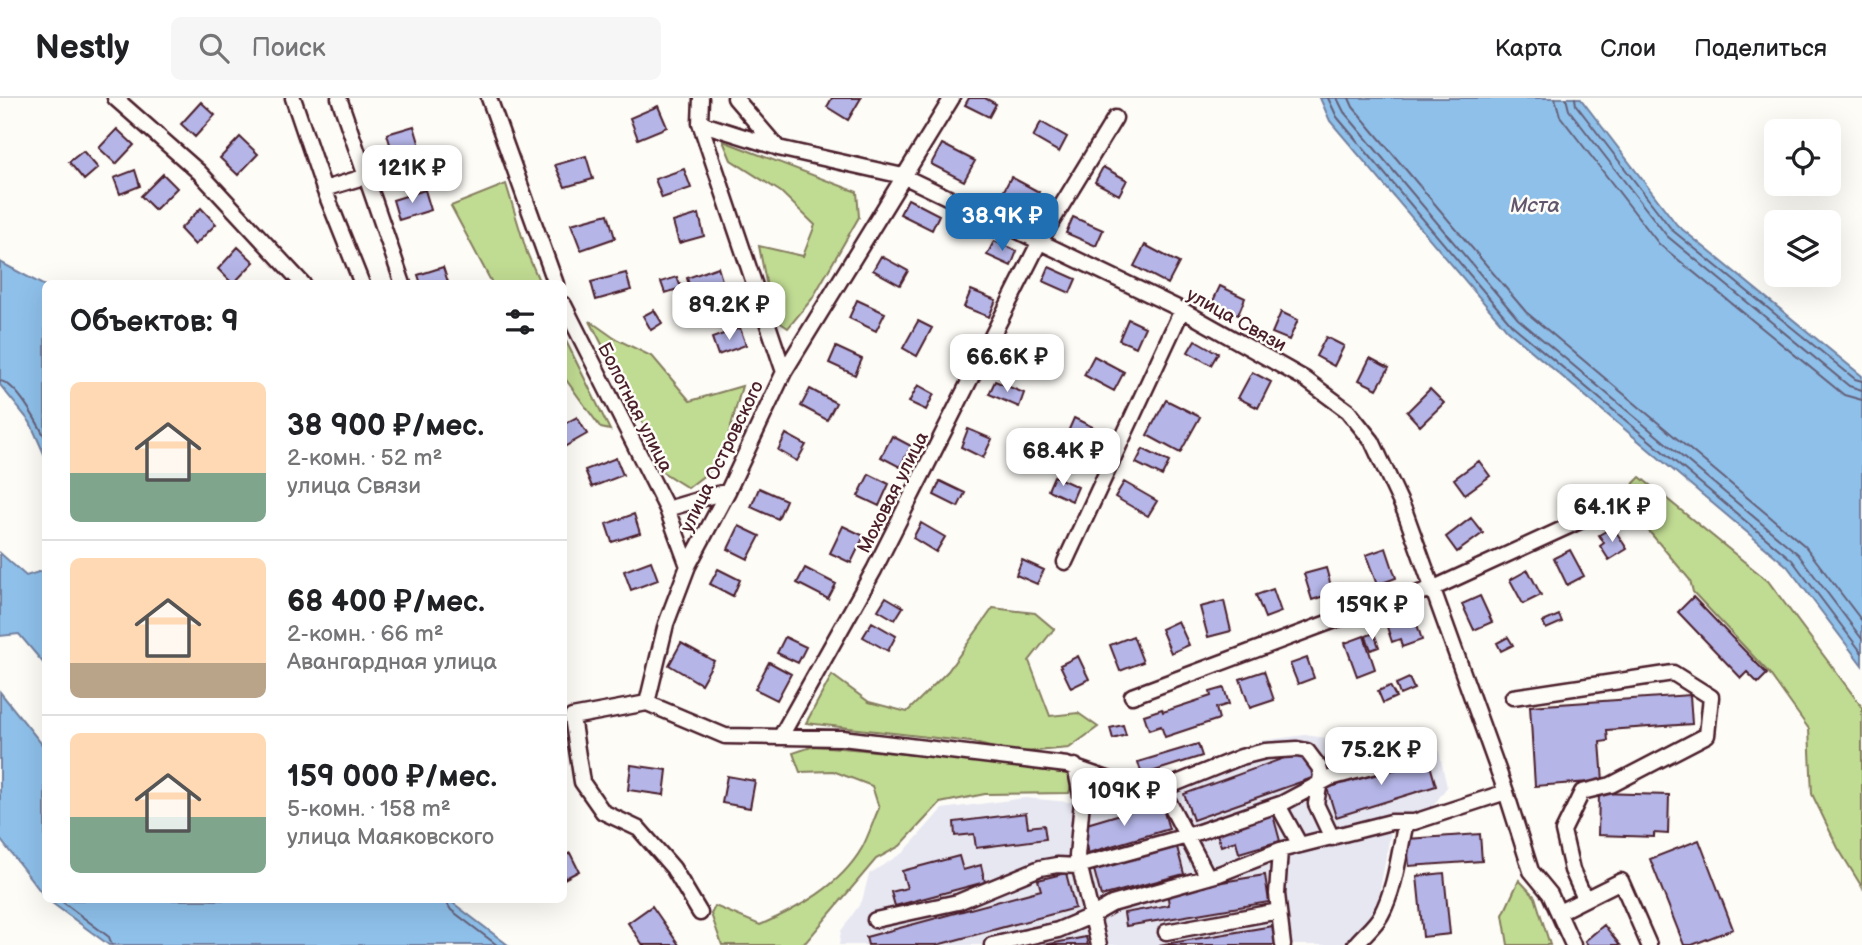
<!DOCTYPE html>
<html lang="ru">
<meta charset="utf-8">
<style>
:root{--surface:#fff;--page:#f6f6f6;--text:#202124;--muted:#757577;--line:#e0e0e0;--accent:#1f6fb2}
body{margin:0;font-family:"Balsamiq Sans",sans-serif;background:var(--page);color:var(--text);height:100vh;display:flex;flex-direction:column;font-size:26px;white-space:nowrap}
*{box-sizing:border-box;margin:0}
p{font-size:23px;color:var(--muted)}
.icon{flex:none;width:38px;height:38px;fill:none;stroke:currentColor;stroke-width:2;stroke-linecap:round;stroke-linejoin:round}
.map{position:relative;flex:1;overflow:hidden}
.side{position:absolute;left:42px;top:182px;width:525px;height:623px;display:flex;flex-direction:column;background:var(--surface);border-radius:10px;box-shadow:0 7px 28px #0002}
.side>*{flex:none}
.controls{position:absolute;left:1764px;top:21px;display:grid;gap:14px}
.controls a{display:grid;place-items:center;width:77px;height:77px;border-radius:10px;background:var(--surface);box-shadow:0 7px 28px #0002;font-size:35px}
.price{position:absolute;translate:-50% -60px;padding:0 16px;border-radius:14px;background:#fff;color:#222;font-size:23px;line-height:46px;filter:drop-shadow(0 2px 4px #0008)}
.price::after{content:'';position:absolute;left:50%;top:42px;width:21px;height:16px;margin-left:-10px;background:inherit;clip-path:polygon(0 0,100% 0,50% 100%)}
.price.active{background:var(--accent);color:#fff}
ul{padding:0;list-style:none}
li{display:flex;align-items:center;gap:21px;height:175px;padding:0 28px}
li+li{border-top:2px solid var(--line)}
li span{display:grid;place-items:center;flex:none;width:196px;height:140px;border-radius:10px;color:#555}
li>.icon{margin-inline-start:auto}
span .icon{width:84px;height:84px;fill:#fffc;stroke-width:1}
li b{font-size:30px}
h2{display:flex;justify-content:space-between;align-items:center;height:84px;padding:0 28px;font-size:30px}
header{display:flex;align-items:center;gap:42px;box-sizing:border-box;height:98px;padding:0 35px;background:var(--surface);border-bottom:2px solid var(--line)}
header strong{font-size:33px}
nav{display:flex;gap:38px;margin-inline-start:auto;font-size:24px}
.search{width:490px;height:63px;background:var(--page);display:flex;align-items:center;gap:18px;box-sizing:border-box;padding:0 24px;border-radius:10px;color:var(--muted);font-size:26px}
.map>svg:first-child{display:block}
</style>
<header>
<strong>Nestly</strong>
<div class="search"><svg class="icon" aria-label="search" viewBox="0 0 24 24"><circle cx="10" cy="10" r="6"/><path d="M15 15l6 6"/></svg>Поиск</div>
<nav><a>Карта</a><a>Слои</a><a>Поделиться</a></nav>
</header>
<div class="map">
<svg width="1862" height="847" viewBox="0 0 1862 847">
<rect width="100%" height="100%" fill="#fdfcf7"/>
<filter id="ink" filterUnits="userSpaceOnUse"><feTurbulence type="fractalNoise" baseFrequency=".0143" numOctaves="2"/><feDisplacementMap in="SourceGraphic" scale="14" xChannelSelector="R" yChannelSelector="G"/><feConvolveMatrix kernelMatrix="1 2 1 2 8 2 1 2 1" color-interpolation-filters="sRGB"/></filter>
<g filter="url(#ink)">
<path fill="#e7e7f2" d="M1305 637 1385 648 1438 649 1447 689 1428 715 1392 727 1372 834 1351 847H839L841 833 862 803 869 776 904 754 942 711 1025 700 1070 704 1124 688 1172 679 1260 643Z"/>
<path fill="#c0db92" stroke="#857d5e" stroke-width="2" d="M723 43 857 94 859 119 812 201 788 230 773 220 759 148 803 158 815 127 781 94 731 62Z
M506 86 527 155 540 185H492L451 108Z
M590 223 614 240 653 259 690 303 742 288 726 346 711 372 688 390 661 373 644 328Z
M564 239 610 332 601 330 564 279Z
M1640 379 1768 483 1862 609V789L1838 750 1812 696 1809 631 1769 575 1693 494 1690 482 1626 406 1634 385Z
M993 510 1035 515 1054 531 1029 563 1050 618 1078 615 1098 629 1069 650 1013 655 971 644 806 625 832 577 869 604 907 614 948 573Z
M814 648C899 654 983 664 1068 676L1073 681 1069 695 985 696 940 705 900 748 876 761 806 844 799 847H722L711 816 715 808 760 827C799 810 840 788 862 750 869 737 873 723 879 710L872 688 833 673 800 674 793 655Z
M1519 782 1535 799 1550 847H1508L1503 817Z"/>
<path fill="#8ec0ea" stroke="#73809e" stroke-width="2" d="M1320 0H1580L1677 127 1862 278V567L1787 468 1507 232 1330 23Z
M0 164 45 188V358L30 324 0 287Z
M0 455 26 478 45 472V567L19 536 0 538Z
M0 594 45 650V799L0 741Z
M48 802H449L508 847H109Z"/>
<g fill="none" stroke-linecap="round" stroke-linejoin="round">
<path stroke="#655f77" stroke-width="2" d="M1328 0 1337 19 1512 227 1792 462 1862 555
M1337 0 1344 14 1518 221 1798 456 1862 541
M1349 0 1353 9 1526 214 1805 448 1862 523
M1555 0 1560 18 1659 146 1844 297 1862 302
M1566 0 1569 12 1667 138 1849 288 1862 292
M1575 0 1576 7 1672 132 1855 281 1862 283
M0 283C17 285 38 326 46 341
M60 802 109 839 112 847
M445 802 451 812 497 847"/>
</g>
<path fill="#b5b5e7" stroke="#4a1f2b" stroke-width="2" d="M832 0H861L848 22 827 9Z
M969 0H985L996 6 989 19 965 7Z
M201 4 215 17 195 39 181 26Z
M658 8 667 29 638 41 630 20Z
M1041 24 1067 39 1059 54 1033 39Z
M414 28 422 55 395 63 387 36Z
M117 31 134 47 116 66 99 50Z
M240 39 258 56 238 77 220 60Z
M942 46 975 63 964 83 931 66Z
M83 53 98 70 84 82 69 64Z
M586 58 593 81 565 89 555 67Z
M1103 69 1127 82 1119 97 1095 84Z
M684 71 691 90 662 100 655 81Z
M135 72 140 88 120 96 114 80Z
M163 76 177 90 155 112 141 98Z
M1011 79 1039 94 1028 113 1001 98Z
M425 92 431 112 399 122 393 102Z
M908 101 939 117 932 132 900 116Z
M201 110 216 126 195 147 180 131Z
M608 116 615 140 581 152 571 126Z
M699 116 704 138 679 145 673 124Z
M1073 119 1103 132 1096 148 1066 135Z
M994 143 1017 153 1011 168 987 157Z
M1145 147 1179 165 1168 186 1134 168Z
M238 149 254 164 233 186 218 171Z
M881 158 908 173 900 187 873 172Z
M443 169 448 184 421 186 418 177Z
M718 169 724 189 693 200 687 180Z
M1049 169 1076 181 1070 195 1043 183Z
M626 175 631 192 596 202 591 184Z
M677 179 681 190 665 195 661 184Z
M1220 188 1245 200 1238 217 1212 205Z
M971 192 996 202 989 219 964 209Z
M857 202 885 215 876 233 849 220Z
M654 212 662 225 651 232 643 218Z
M1281 214 1298 222 1289 242 1272 235Z
M1128 221 1145 229 1136 249 1119 242Z
M918 223 932 230 917 258 903 250Z
M740 230 746 247 718 257 712 240Z
M1019 237 1047 249 1040 266 1012 253Z
M1326 239 1344 248 1334 268 1316 258Z
M1195 242 1218 255 1211 267 1188 254Z
M836 249 862 261 855 277 829 265Z
M1094 258 1124 274 1114 293 1084 277Z
M1370 260 1389 270 1377 291 1359 282Z
M1252 274 1271 284 1258 310 1238 300Z
M995 283 1024 295 1019 309 989 296Z
M918 287 934 296 926 312 909 304Z
M810 291 836 305 827 322 801 308Z
M1430 291 1444 305 1420 328 1407 314Z
M1166 302 1200 319 1180 355 1147 337Z
M577 319 587 336 564 349V326Z
M1074 320 1101 333 1094 348 1067 336Z
M968 331 992 341 983 360 961 349Z
M786 336 806 347 797 363 778 352Z
M892 338 911 348 900 369 881 359Z
M1143 351 1169 364 1162 378 1136 365Z
M616 360 623 377 592 389 585 372Z
M1479 363 1490 378 1465 396 1454 381Z
M869 376 889 386 879 408 858 398Z
M1054 378 1078 389 1072 403 1048 392Z
M940 383 965 395 958 409 934 397Z
M1124 384 1157 403 1148 418 1115 399Z
M759 390 786 402 778 421 751 409Z
M634 416 640 435 612 444 606 426Z
M1471 420 1483 435 1457 454 1446 439Z
M921 425 945 439 936 454 913 440Z
M739 428 760 438 748 461 728 451Z
M843 428 864 438 851 465 830 455Z
M1613 429 1627 451 1609 462 1600 448 1604 445 1599 437Z
M1386 450 1396 480 1377 487 1366 457Z
M1570 452 1584 478 1567 487 1554 460Z
M1022 462 1044 472 1037 486 1016 477Z
M651 463 658 482 631 492 624 473Z
M805 470 836 486 828 501 797 485Z
M1326 470 1333 495 1312 502 1304 476Z
M718 471 740 482 733 498 710 486Z
M1528 472 1541 497 1523 506 1510 482Z
M1273 491 1281 514 1265 520 1256 497Z
M1480 498 1492 524 1474 532 1462 506Z
M886 499 903 509 895 522 878 512Z
M1693 499 1767 576 1758 585 1747 574 1741 580 1678 514Z
M1224 503 1231 533 1208 539 1200 509Z
M1559 517 1562 524 1546 531 1543 524Z
M1415 520 1422 542 1402 549 1400 541 1392 544 1387 529Z
M1178 523 1189 547 1171 555 1161 531Z
M872 524 896 538 888 553 863 539Z
M1374 535 1379 549 1371 552 1366 538Z
M1133 538 1143 564 1120 573 1110 547Z
M1364 538 1375 571 1357 578 1345 545Z
M785 539 806 549 798 565 777 555Z
M1508 539 1513 547 1501 553 1497 545Z
M681 545 714 563 701 586 669 567Z
M1078 558 1089 581 1071 590 1060 567Z
M1307 560 1314 580 1298 586 1290 566Z
M769 564 791 576 777 602 755 591Z
M1264 573 1274 602 1250 610 1240 581Z
M1409 580 1414 591 1400 597 1396 586Z
M1390 588 1396 599 1383 605 1378 593Z
M1224 590 1229 606 1216 610 1219 621 1165 639 1161 628 1149 632 1144 617 1162 611 1163 614 1211 598 1210 594Z
M1690 597 1692 626 1607 632 1608 643 1600 644 1603 683 1535 688 1530 608Z
M1123 627 1126 637 1113 641 1110 630Z
M1412 633 1417 647 1330 673 1326 659Z
M1198 646 1202 658 1142 677 1138 664Z
M1298 655 1310 662 1315 679 1193 722 1184 696Z
M1428 660 1436 688 1336 719 1327 690Z
M631 667 667 672 664 697 628 692Z
M727 678 755 683 750 710 722 705Z
M1599 695 1669 697 1668 736 1654 735V739L1598 737Z
M1161 704 1169 731 1088 755 1080 728Z
M1026 715 1028 729 1044 727 1046 741 976 750 974 736 955 738 954 724Z
M1273 717 1280 743 1239 755 1236 743 1221 748 1216 733Z
M1480 736 1482 763 1409 768 1407 741Z
M1699 742 1733 831 1692 847H1684L1650 761Z
M1177 749 1184 776 1101 798 1094 772Z
M570 755 579 773 564 781V758Z
M959 758 963 772 981 767 985 784 895 808 891 794 907 790 902 773Z
M1066 775 1075 810 937 847H868L866 839 1041 792 1038 782Z
M1444 775 1450 836 1423 839 1417 778Z
M1265 777 1269 804 1126 828 1124 815 1169 807 1167 793Z
M652 808 679 847H643L628 825Z
M1604 827 1620 847H1588L1585 843Z
M1273 828 1276 847H1159Z
M1086 839 1088 847H1044Z"/>
<g fill="none" stroke-linecap="round" stroke-linejoin="round">
<defs>
<path id="minor" d="M115 0 199 74 303 186
M293 0 324 91 362 186
M339 0 403 186
M489 0 556 186
M701 0 700 25 784 274
M735 0 778 50 903 78 1182 212 1305 281 1348 313 1372 343 1405 414 1506 694 1531 773 1550 796 1573 847
M700 25 776 49
M324 91 367 78
M564 207 667 411 688 468
M667 411 728 393
M1065 464 1182 212
M1132 598 1338 521 1434 490 1604 412
M1513 599 1673 575 1711 599 1707 637 1611 687 1582 694 1563 733 1572 772 1585 801
M647 605 666 526 688 468 728 393 784 274 952 0
M572 619 647 605 725 638 842 640 1067 667 1137 691 1167 689 1241 659 1265 653 1297 651 1307 653 1319 669 1321 677 1316 706 1332 740
M572 619 582 684 603 714 639 731 673 770 700 815
M781 638 874 472 1040 143 1115 20
M1075 668 1082 703 1077 758 1099 847
M1161 689 1208 779
M1278 707 1300 747
M1280 752 1277 796 1283 847
M1559 814 1621 783 1649 847
M875 822 958 804 1040 770 1057 767 1078 768 1187 738 1283 705 1330 680 1409 659
M1166 834 1279 813
M992 847 1058 832 1091 818 1112 806 1219 776 1280 752 1391 724H1414L1506 694
M1355 847C1363 837 1375 828 1381 817 1396 789 1399 754 1406 724"/>
</defs>
<use href="#minor" stroke="#4a1f2b" stroke-width="19"/>
<use href="#minor" stroke="#fdfcf7" stroke-width="14"/>
</g>
</g>
<g text-anchor="middle" stroke-width="5" stroke-linejoin="round" paint-order="stroke">
<g font-size="19" fill="#4a1f2b" stroke="#fdfcf7">
<text transform="translate(1237 221) rotate(29)" y="7">улица Связи</text>
<text transform="translate(636 309) rotate(63)" y="7">Болотная улица</text>
<text transform="translate(721 358) rotate(-64)" y="7">улица Островского</text>
<text transform="translate(892 394) rotate(-63)" y="7">Моховая улица</text>
</g>
<g font-size="21" font-style="italic" fill="#62576e" stroke="#fdfcf7">
<text x="1535" y="114">Мста</text>
</g>
</g>
</svg>
<div class="controls">
<a><svg class="icon" aria-label="locate" viewBox="0 0 24 24"><circle cx="12" cy="12" r="6"/><path d="M12 2v4M12 18v4M2 12h4M18 12h4"/></svg></a>
<a><svg class="icon" aria-label="layers" viewBox="0 0 24 24"><path d="M12 4l9 5-9 5-9-5zM3 14l9 5 9-5"/></svg></a>
</div>
<b class="price" style="left:412px;top:107px">121K ₽</b>
<b class="price active" style="left:1002px;top:155px">38.9K ₽</b>
<b class="price" style="left:729px;top:244px">89.2K ₽</b>
<b class="price" style="left:1007px;top:296px">66.6K ₽</b>
<b class="price" style="left:1063px;top:390px">68.4K ₽</b>
<b class="price" style="left:1612px;top:446px">64.1K ₽</b>
<b class="price" style="left:1372px;top:544px">159K ₽</b>
<b class="price" style="left:1381px;top:689px">75.2K ₽</b>
<b class="price" style="left:1124px;top:730px">109K ₽</b>
<section class="side">
<h2>Объектов: 9<svg class="icon" aria-label="filters" viewBox="0 0 24 24"><path d="M4 7h16M4 17h16"/><circle cx="9" cy="7" r="2"/><circle cx="15" cy="17" r="2"/></svg></h2>
<ul>
<li><span style="background:linear-gradient(#ffd9b3 65%,#7fa58c 0)"><svg class="icon" aria-label="home" viewBox="0 0 24 24"><path d="M3 11l9-7 9 7M6 9v11h12V9"/></svg></span><div><b>38 900 ₽/мес.</b><p>2-комн. · 52 m²</p><p>улица Связи</p></div></li>
<li><span style="background:linear-gradient(#ffd9b3 75%,#b9a48a 0)"><svg class="icon" aria-label="home" viewBox="0 0 24 24"><path d="M3 11l9-7 9 7M6 9v11h12V9"/></svg></span><div><b>68 400 ₽/мес.</b><p>2-комн. · 66 m²</p><p>Авангардная улица</p></div></li>
<li><span style="background:linear-gradient(#ffd9b3 60%,#7fa58c 0)"><svg class="icon" aria-label="home" viewBox="0 0 24 24"><path d="M3 11l9-7 9 7M6 9v11h12V9"/></svg></span><div><b>159 000 ₽/мес.</b><p>5-комн. · 158 m²</p><p>улица Маяковского</p></div></li>
</ul>
</section>
</div>
